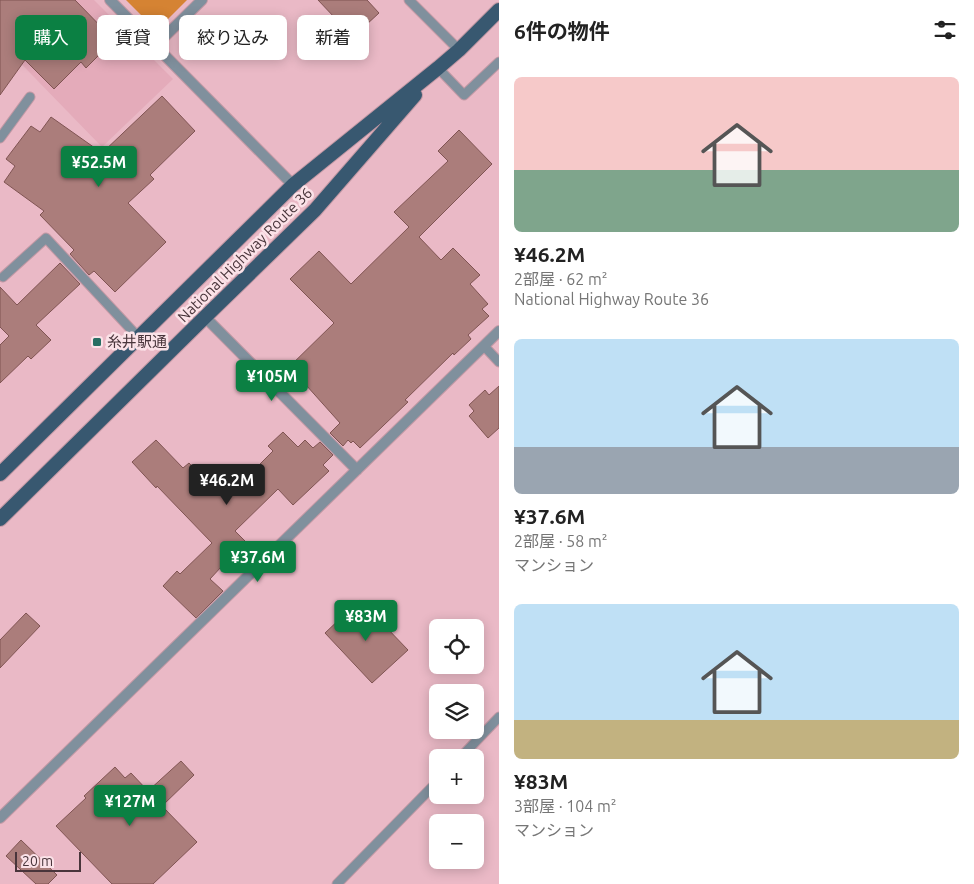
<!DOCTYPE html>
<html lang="ja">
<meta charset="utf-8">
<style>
:root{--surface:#fff;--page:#f2f2f2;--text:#222;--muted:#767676;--accent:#0b8043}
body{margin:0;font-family:Ubuntu,"Noto Sans JP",sans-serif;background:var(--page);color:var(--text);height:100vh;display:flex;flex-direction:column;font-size:19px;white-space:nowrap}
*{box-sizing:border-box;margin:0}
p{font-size:16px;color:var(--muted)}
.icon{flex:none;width:28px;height:28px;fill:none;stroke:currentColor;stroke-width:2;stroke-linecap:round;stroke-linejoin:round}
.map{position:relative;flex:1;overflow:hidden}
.panel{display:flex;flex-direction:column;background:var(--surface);width:475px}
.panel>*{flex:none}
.hud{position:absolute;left:15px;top:15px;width:409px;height:45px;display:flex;gap:10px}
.tools{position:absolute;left:429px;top:619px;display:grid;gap:10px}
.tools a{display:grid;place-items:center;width:55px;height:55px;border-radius:8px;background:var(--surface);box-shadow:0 2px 12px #0003;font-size:25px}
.scale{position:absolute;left:15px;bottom:12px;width:66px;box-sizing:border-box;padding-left:5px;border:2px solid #49353b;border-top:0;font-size:14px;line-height:18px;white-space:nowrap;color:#49353b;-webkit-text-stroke:4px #fbe2e8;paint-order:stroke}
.price{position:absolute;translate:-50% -42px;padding:0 11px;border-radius:5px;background:var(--accent);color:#fff;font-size:16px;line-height:32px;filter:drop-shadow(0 1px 2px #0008)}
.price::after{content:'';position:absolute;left:50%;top:30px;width:15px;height:11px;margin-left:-8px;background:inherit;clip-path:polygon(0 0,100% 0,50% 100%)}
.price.selected{background:#222;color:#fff}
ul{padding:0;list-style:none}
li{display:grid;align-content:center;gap:10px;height:265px;padding:0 15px}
li span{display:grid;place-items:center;height:155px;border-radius:8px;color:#555}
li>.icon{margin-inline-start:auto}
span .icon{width:90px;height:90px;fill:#fffc;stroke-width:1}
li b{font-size:21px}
h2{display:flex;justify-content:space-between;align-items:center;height:60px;padding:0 15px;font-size:21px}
.tag{padding:0 18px;border-radius:8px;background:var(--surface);box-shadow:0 2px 12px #0003;font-size:18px;line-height:45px}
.tag.selected{background:var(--accent);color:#fff}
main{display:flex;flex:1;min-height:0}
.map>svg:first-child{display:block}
</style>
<main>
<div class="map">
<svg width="499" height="884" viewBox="0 0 499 884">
<rect width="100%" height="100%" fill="#eab9c6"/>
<path fill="#e4abba" d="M0 0H94L173 79 102 147 0 42Z"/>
<path fill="#d58333" d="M126 0H187L162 25H151Z"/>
<path fill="#ab7d7b" stroke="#805453" d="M0 0H75L114 40 86 68 81 62 54 89 25 60 0 95Z
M318 0H367L379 13 353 37Z
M162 96 195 131 150 175 154 179 128 203 166 242 115 292 94 271 89 275 70 254 74 250 40 215 44 211 4 182 15 166 6 159 31 126 40 132 51 117 102 153Z
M459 130 492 164 419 237 441 260 453 248 480 275 470 284 488 304 482 309 489 316 468 335 471 339 454 355 453 353 405 400 408 402 360 448 353 441 351 443 348 440 343 446 330 433 340 423 306 385 302 389 285 371 334 323 290 279 319 251 351 284 409 227 394 212 448 161 438 151Z
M60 263 80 284 36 325 51 340 31 359 28 356 0 383V345L9 336 0 327V287L17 305Z
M499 386V428L488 438 469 416 474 411 469 405 485 390 489 395Z
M283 432 298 447 305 440 313 448 320 442 333 455 323 465 329 471 293 505 278 489 235 531 245 541 210 579 223 591 196 618 163 586 177 571 180 574 212 543 157 486 156 488 132 462 156 440 183 468 189 463 225 499 273 451 268 446Z
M360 600 408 650 372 683 325 633Z
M26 613 40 626 0 668V640Z
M181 761 194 775 162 806 197 842 153 884H112L56 826 86 798 84 796 115 767 125 778 131 773 148 791Z
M21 840 57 875 48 884H36L6 856Z"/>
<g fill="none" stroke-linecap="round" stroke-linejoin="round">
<defs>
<path id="service" d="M409 0 459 50
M438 68 464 95 499 62
M0 138 30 97
M3 277 46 238 139 338
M484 346 499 362
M460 758 499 717
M337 884 438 781"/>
<path id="minor" d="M110 0 293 185
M155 46 202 0"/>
<path id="tertiary" d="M205 317 357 470
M0 818 499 331"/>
<path id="trunk" d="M0 474 293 185 438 68 459 50 499 10
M0 519 205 317 315 210 415 95"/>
</defs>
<use href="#service" stroke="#c399a5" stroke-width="11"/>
<use href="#minor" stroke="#c399a5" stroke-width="12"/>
<use href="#tertiary" stroke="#c399a5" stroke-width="12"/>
<use href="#trunk" stroke="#c399a5" stroke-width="16"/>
<use href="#service" stroke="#80909d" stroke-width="9"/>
<use href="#minor" stroke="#80909d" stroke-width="10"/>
<use href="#tertiary" stroke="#80909d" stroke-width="10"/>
<use href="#trunk" stroke="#385870" stroke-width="14"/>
</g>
<rect fill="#286e63" stroke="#fbe2e8" stroke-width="2" x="92" y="337" width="10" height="10" rx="2.5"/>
<g text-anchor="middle" stroke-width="5" stroke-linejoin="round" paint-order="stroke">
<g font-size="15" fill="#49353b" stroke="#fbe2e8">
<text transform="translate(245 255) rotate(-45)" y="5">National Highway Route 36</text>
</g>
<g font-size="15" fill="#49353b" stroke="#fbe2e8" text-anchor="start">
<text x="107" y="347">糸井駅通</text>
</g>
</g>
</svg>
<div class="tools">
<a><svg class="icon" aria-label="locate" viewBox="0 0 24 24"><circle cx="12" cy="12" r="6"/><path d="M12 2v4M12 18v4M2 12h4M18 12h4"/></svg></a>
<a><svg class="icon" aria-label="layers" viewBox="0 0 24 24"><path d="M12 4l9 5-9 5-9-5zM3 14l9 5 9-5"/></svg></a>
<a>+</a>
<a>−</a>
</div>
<div class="scale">20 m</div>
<b class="price" style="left:99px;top:188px">¥52.5M</b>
<b class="price" style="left:272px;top:402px">¥105M</b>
<b class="price selected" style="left:227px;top:506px">¥46.2M</b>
<b class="price" style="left:258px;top:583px">¥37.6M</b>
<b class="price" style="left:366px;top:642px">¥83M</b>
<b class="price" style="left:130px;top:827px">¥127M</b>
<div class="hud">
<a class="tag selected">購入</a>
<a class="tag">賃貸</a>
<a class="tag">絞り込み</a>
<a class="tag">新着</a>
</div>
</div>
<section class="panel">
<h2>6件の物件<svg class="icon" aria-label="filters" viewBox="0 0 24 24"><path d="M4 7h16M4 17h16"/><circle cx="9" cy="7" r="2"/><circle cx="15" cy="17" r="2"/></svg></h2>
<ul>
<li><span style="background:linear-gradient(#f6c9c9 60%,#7fa58c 0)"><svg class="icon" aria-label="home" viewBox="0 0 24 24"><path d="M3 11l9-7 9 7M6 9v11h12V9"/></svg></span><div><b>¥46.2M</b><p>2部屋 · 62 m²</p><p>National Highway Route 36</p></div></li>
<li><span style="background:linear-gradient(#bfe0f5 70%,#9aa5b1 0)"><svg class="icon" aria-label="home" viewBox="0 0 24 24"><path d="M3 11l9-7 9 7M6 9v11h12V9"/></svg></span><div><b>¥37.6M</b><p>2部屋 · 58 m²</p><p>マンション</p></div></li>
<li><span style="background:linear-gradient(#bfe0f5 75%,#c2b280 0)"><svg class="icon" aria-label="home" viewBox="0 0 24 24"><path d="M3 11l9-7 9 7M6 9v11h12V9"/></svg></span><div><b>¥83M</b><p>3部屋 · 104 m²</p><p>マンション</p></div></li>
</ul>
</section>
</main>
